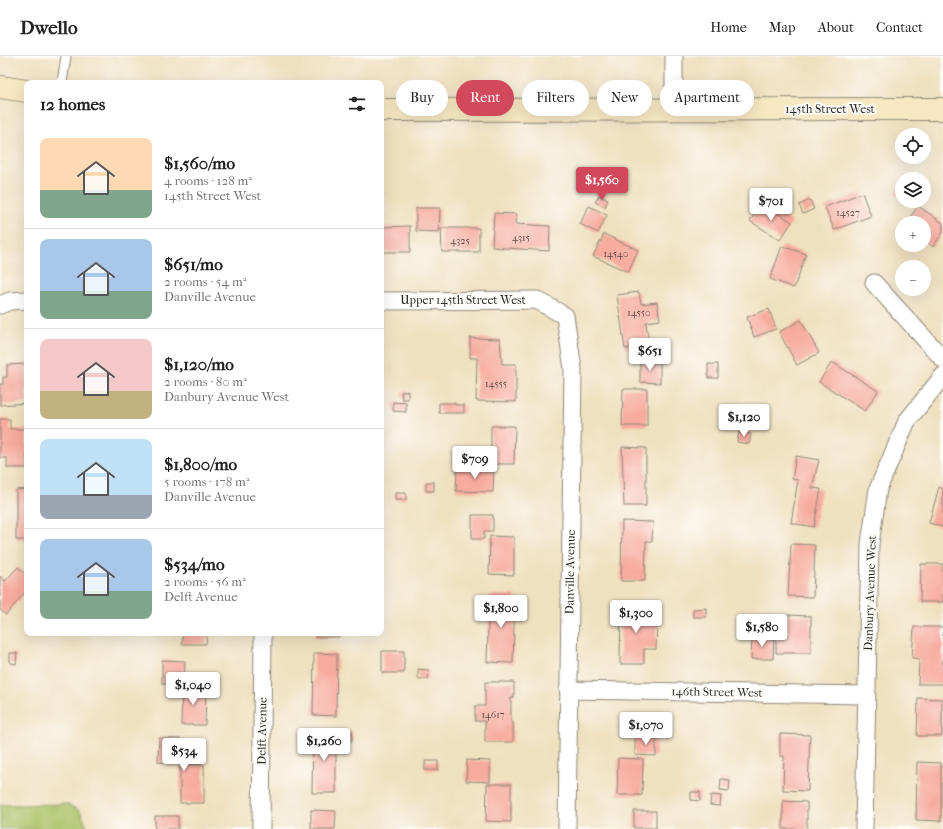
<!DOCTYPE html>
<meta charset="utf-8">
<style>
:root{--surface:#fff;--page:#f6f6f6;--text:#222;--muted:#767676;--line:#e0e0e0;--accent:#d1495b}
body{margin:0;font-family:"IM FELL French Canon",serif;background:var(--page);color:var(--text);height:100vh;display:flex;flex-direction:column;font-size:15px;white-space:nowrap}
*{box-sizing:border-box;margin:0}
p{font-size:13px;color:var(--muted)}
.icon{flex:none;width:22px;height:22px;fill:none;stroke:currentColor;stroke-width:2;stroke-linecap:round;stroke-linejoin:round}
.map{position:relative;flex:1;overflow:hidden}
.details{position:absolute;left:24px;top:24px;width:360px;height:556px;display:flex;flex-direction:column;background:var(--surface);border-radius:8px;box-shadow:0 4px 16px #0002}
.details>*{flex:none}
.guide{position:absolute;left:396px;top:24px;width:380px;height:36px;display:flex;gap:8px}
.tools{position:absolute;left:895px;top:72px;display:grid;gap:8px}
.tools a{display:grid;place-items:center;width:36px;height:36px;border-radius:50%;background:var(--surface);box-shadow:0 4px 16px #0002;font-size:20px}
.price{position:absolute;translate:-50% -34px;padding:0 9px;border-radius:4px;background:#fff;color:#222;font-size:13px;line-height:26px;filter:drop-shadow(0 1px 2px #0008)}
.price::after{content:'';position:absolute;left:50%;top:24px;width:12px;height:9px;margin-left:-6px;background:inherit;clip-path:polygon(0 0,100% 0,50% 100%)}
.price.selected{background:var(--accent);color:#fff}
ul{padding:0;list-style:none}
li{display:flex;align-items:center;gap:12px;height:100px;padding:0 16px}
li+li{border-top:1px solid var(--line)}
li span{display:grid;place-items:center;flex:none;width:112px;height:80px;border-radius:8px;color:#555}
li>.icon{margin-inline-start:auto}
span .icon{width:48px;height:48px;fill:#fffc;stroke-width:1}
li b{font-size:17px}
h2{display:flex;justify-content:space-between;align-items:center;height:48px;padding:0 16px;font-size:17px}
.pill{padding:0 14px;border-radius:18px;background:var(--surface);box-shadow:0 4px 16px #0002;font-size:14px;line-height:36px}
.pill.selected{background:var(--accent);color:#fff}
header{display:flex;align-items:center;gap:24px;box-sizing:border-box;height:56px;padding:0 20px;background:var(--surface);border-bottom:1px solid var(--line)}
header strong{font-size:19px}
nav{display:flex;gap:22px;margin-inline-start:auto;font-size:14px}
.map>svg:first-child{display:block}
</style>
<header>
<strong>Dwello</strong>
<nav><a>Home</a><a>Map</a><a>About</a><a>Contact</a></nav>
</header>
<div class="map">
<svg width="943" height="773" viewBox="0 0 943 773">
<rect width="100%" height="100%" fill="#fdfcf7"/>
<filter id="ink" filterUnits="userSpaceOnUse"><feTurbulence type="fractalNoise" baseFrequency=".025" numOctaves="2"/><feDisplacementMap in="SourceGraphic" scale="8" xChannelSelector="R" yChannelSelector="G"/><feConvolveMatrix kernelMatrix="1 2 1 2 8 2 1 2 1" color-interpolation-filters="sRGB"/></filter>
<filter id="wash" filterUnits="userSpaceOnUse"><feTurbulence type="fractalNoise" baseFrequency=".012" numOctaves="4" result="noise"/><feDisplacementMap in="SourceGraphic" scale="16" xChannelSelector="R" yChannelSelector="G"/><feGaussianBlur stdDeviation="0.9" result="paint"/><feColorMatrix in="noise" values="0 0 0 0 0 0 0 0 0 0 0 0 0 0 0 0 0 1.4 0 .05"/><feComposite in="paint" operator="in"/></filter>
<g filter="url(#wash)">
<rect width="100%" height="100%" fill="#efe0bf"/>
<path fill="#abc166" stroke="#6b7648" d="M67 748 80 755 88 773H0V749Z"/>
<g id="blocks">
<path fill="#f7aa9e" d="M902 127V142L895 138Z
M862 137 871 160 834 174 825 151Z
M599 139 608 144 605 151 595 146Z
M810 144 814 153 803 158 799 149Z
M762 147 792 166 780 184 750 165Z
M589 150 607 159 598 177 580 168Z
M918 150 943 167V176L933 191 924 184V167H906Z
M416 152H440L439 176 416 175Z
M494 157 516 158 515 168 550 170 549 195 492 191Z
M410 170V196H381V171Z
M441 172H479V196H442Z
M604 178 638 194 628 216 593 200Z
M782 190 806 198 794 232 770 223Z
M639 236 641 248 657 246 660 264 646 266 649 289 625 293 617 239Z
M769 253 776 273 754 281 747 261Z
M801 264 819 297 797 309 779 276Z
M470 282 500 283 502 308H516V346L476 345 477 302H470Z
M640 306H660V327L640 326Z
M832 306 878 335 865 355 819 326Z
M27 308V347L0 349V328H3V321H7V309Z
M708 308H718V322H708Z
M623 333H647V370H622Z
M408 335V343H402L401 336Z
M393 346 406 347V356L393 355Z
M439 347H455V349H464V357H439Z
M753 351 762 353 760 363 750 361Z
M0 363H10V373H27V412H7V402H0Z
M491 370H515L514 408H491Z
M739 376 751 378 749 388 737 386Z
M622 391 646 392V450H624Z
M796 400 819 404 812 432 821 433 814 471 791 467 798 424 792 423Z
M457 412 494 413 493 436 456 435Z
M426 426H434V435H426Z
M939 431 943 433V471L929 467Z
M27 433V484H16V434Z
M395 437H406V444H395Z
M472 459H493V475H484V483H472Z
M622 465 653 466 652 485H646L645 525H621Z
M490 480 514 481V519L489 518Z
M791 488 815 489 813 541 788 540Z
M921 508H943V546H920Z
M18 511 27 520V534L6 559 0 554V520L5 525Z
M489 539H515L513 607 487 606Z
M621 547H645V567H657L656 593H644V608H620Z
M706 552V561H693V553Z
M786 559 811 560V597H776V579H786Z
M914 571H943V628H918L919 603 912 602Z
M183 577H207L206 588H182Z
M315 577H339V581H315Z
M752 580 774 581 773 603H751Z
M382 595H404V617H382Z
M10 597H17L16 608 10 607Z
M314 597 337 598 336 660 313 659Z
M162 604 185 605 184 628H162Z
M418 613 429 614 428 623H418Z
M485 626H514V642H511V666H513V686H485V665H475V650H485Z
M182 631 206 632 205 669H181Z
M918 642 942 643V680H917Z
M313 675H336V737H312Z
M343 675H352V685H343Z
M780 678 810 679 808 735 783 734 784 700H780Z
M635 679 656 680V700L635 699Z
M159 682 181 683 180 708 204 709V747H180V708L158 706Z
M618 702 643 703 642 739H617Z
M467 704 490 705V726L466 725Z
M425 705H438V714H425Z
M917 706 941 707V765L916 764Z
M721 723 730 724 729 735 720 734Z
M487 728H511V766L486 765Z
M691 736H700V745L691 744Z
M711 739 721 740 720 750 710 749Z
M783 745 807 746V773H783Z
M311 754 336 755 335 773H311Z
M634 755H656V772H634Z
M155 760H178V773H155Z"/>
</g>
</g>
<g filter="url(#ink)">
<use href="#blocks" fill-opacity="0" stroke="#8d8675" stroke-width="1"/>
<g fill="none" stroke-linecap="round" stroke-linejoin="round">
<defs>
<path id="lane" d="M62 27 66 0"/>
<path id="street" d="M674 0V53
M874 227 943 303
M381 245 537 244 565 260 573 313 567 773
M0 249 10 245 27 244
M568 634 866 639
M261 773 263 577
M864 773 870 488 878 433 907 365 943 320"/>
<path id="secondary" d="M0 31 27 35
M381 54 943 53"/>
</defs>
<use href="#lane" stroke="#8d8675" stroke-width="11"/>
<use href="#street" stroke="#8d8675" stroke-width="19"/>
<use href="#secondary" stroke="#8d8675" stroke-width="24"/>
<use href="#lane" stroke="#fff" stroke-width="9"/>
<use href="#street" stroke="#fff" stroke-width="17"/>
<use href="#secondary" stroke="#f7e8c3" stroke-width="22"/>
</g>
</g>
<g text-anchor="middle" stroke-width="4" stroke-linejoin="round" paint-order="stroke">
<g font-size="10" fill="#5e4b48">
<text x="848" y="160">14527</text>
<text x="521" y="185">4315</text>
<text x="460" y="188">4325</text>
<text x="616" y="201">14540</text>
<text x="639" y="260">14550</text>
<text x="496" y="331">14555</text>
<text x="493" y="662">14617</text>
</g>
<g font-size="12" fill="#2b2b2b" stroke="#fdfcf7">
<text x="830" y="57">145th Street West</text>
<text x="463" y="248">Upper 145th Street West</text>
<text transform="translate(570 516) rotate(-89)" y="4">Danville Avenue</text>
<text transform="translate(870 537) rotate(-88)" y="4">Danbury Avenue West</text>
<text transform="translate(717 636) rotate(1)" y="4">146th Street West</text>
<text transform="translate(262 675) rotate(-89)" y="4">Delft Avenue</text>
</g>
</g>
</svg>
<div class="tools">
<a><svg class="icon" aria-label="locate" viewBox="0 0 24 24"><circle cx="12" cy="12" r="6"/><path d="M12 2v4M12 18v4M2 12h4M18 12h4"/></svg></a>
<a><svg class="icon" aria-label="layers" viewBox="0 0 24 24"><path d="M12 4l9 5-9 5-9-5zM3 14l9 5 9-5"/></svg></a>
<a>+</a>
<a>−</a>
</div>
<b class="price selected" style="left:602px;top:145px">$1,560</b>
<b class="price" style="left:771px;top:166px">$701</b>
<b class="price" style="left:650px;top:316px">$651</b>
<b class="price" style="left:744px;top:382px">$1,120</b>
<b class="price" style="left:475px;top:424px">$709</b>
<b class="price" style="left:501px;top:573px">$1,800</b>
<b class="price" style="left:636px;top:578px">$1,300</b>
<b class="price" style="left:762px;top:592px">$1,580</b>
<b class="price" style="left:193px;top:650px">$1,040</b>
<b class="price" style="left:646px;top:690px">$1,070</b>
<b class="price" style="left:324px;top:706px">$1,260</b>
<b class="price" style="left:184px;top:716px">$534</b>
<div class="guide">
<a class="pill">Buy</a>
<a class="pill selected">Rent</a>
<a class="pill">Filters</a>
<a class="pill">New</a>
<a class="pill">Apartment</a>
</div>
<section class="details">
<h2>12 homes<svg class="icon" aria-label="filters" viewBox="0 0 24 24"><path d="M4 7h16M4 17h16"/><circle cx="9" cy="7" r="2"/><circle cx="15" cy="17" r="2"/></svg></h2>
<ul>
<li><span style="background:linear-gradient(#ffd9b3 65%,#7fa58c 0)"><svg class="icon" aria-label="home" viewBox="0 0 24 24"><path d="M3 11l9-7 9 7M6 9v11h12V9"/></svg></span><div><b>$1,560/mo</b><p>4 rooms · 128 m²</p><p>145th Street West</p></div></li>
<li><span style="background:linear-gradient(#a9c7e8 65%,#7fa58c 0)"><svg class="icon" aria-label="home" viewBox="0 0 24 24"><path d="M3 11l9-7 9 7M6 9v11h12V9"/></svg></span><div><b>$651/mo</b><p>2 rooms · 54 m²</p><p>Danville Avenue</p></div></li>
<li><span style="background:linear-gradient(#f6c9c9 65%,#c2b280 0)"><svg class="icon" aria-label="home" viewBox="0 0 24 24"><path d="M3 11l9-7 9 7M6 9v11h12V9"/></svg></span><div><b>$1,120/mo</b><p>2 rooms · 80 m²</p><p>Danbury Avenue West</p></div></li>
<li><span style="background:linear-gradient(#bfe0f5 70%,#9aa5b1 0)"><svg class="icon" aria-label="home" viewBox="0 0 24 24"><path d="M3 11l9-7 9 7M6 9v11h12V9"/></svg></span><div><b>$1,800/mo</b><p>5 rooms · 178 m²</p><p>Danville Avenue</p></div></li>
<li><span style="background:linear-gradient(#a9c7e8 65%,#7fa58c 0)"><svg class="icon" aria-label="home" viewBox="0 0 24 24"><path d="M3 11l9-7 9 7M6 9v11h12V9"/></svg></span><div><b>$534/mo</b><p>2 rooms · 56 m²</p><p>Delft Avenue</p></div></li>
</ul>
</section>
</div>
